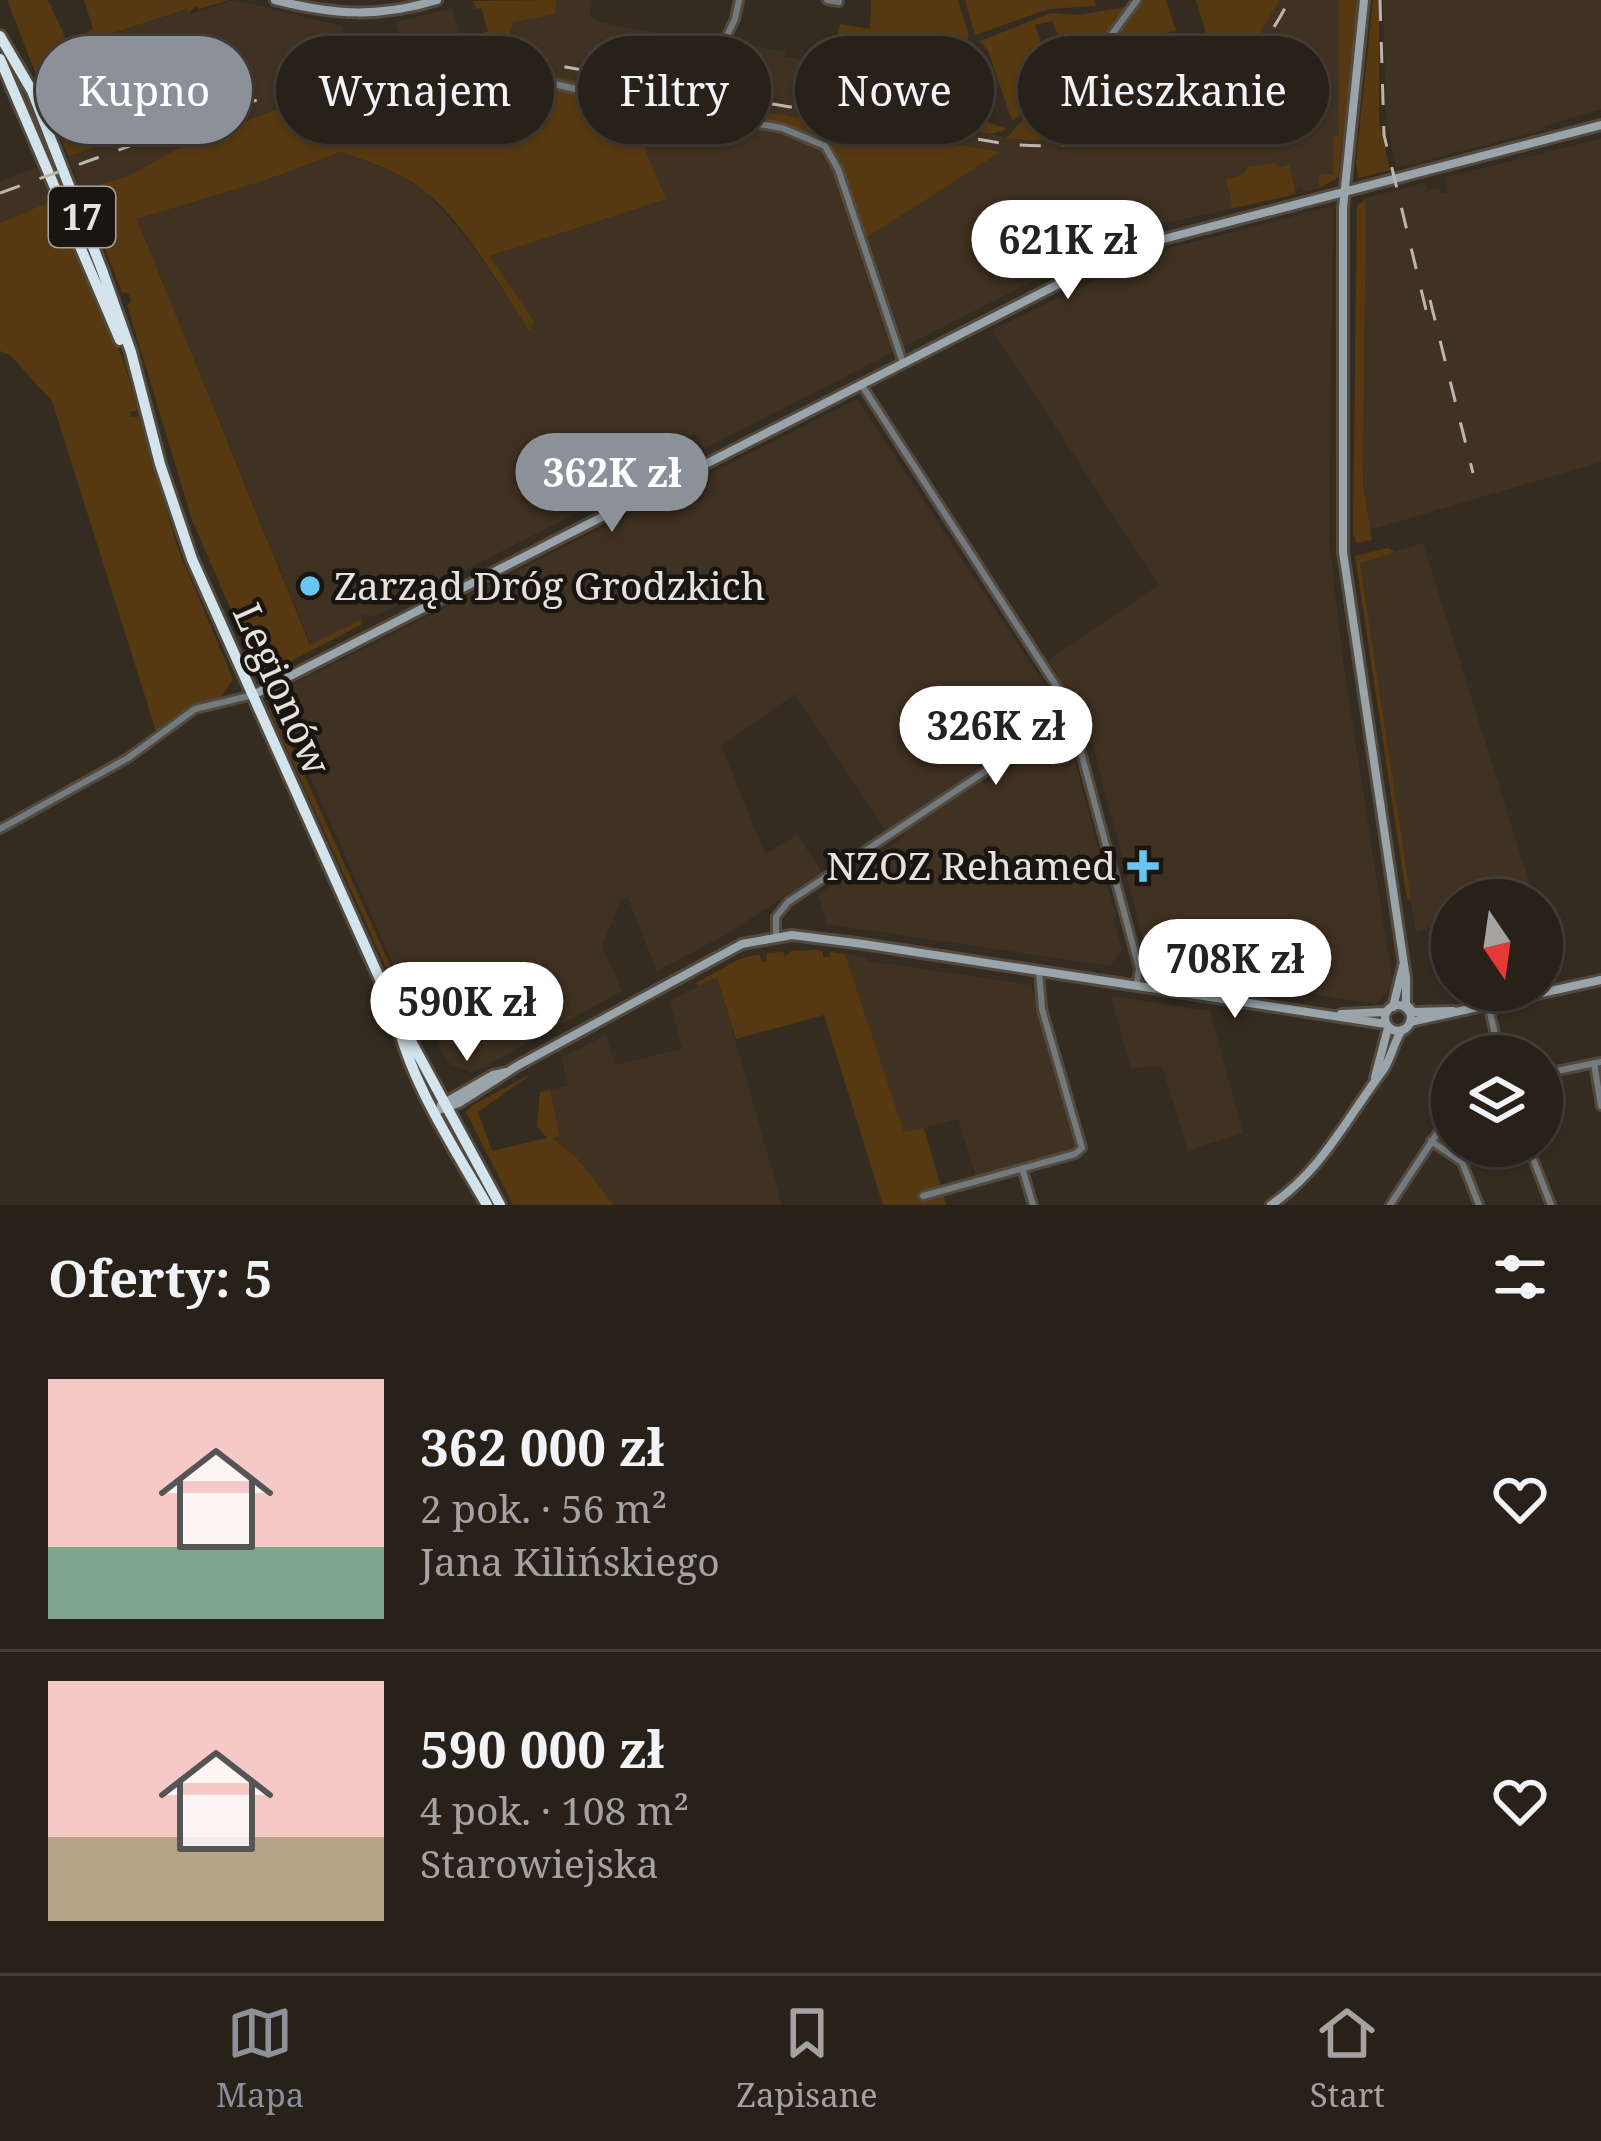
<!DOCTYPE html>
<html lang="pl">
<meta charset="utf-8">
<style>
:root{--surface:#282119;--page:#302922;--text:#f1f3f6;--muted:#a5a3a2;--line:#443e38;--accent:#8c9099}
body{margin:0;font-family:"Noto Serif",serif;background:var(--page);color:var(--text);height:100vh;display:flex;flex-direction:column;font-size:45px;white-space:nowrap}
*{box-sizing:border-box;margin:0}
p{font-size:39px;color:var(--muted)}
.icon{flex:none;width:66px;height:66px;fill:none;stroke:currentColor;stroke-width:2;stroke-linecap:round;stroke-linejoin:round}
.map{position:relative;height:1205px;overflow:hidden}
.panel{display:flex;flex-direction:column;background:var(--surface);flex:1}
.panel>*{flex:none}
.guide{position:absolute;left:36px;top:36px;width:1530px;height:108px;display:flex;gap:24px}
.needle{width:78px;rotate:167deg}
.controls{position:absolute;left:1431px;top:879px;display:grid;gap:24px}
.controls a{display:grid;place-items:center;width:132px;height:132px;border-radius:50%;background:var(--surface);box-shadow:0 3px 9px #0004,0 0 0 3px var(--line);font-size:60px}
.price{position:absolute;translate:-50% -102px;padding:0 27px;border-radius:42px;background:#fff;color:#222;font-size:39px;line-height:78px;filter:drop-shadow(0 3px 6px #0008)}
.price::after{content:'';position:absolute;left:50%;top:72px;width:36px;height:27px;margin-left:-18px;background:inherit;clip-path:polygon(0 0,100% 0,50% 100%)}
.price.selected{background:var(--accent);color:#fff}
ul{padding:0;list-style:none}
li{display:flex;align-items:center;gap:36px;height:300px;padding:0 48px}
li+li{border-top:3px solid var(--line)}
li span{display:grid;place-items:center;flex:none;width:336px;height:240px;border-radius:0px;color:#555}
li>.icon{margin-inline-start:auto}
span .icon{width:144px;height:144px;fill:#fffc;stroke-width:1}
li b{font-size:51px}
h2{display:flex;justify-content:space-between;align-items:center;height:144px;padding:0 48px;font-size:51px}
.pill{padding:0 42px;border-radius:54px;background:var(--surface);box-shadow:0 3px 9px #0004,0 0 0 3px var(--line);font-size:42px;line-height:108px}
.pill.selected{background:var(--accent);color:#fff}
.dock{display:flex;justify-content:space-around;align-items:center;height:168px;border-top:3px solid var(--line);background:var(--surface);font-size:33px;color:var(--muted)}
.dock a{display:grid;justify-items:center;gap:6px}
.dock .selected{color:var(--accent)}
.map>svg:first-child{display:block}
</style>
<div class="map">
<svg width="1601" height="1205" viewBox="0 0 1601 1205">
<rect width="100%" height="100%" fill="#352c21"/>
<path fill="#403222" d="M234 0 342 26 340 48 300 44 298 71 339 54 401 41 397 22 452 8 460 34 455 38 508 42 513 22 554 14 557 0H592L590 15 598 22 742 49 744 44 785 52V57L831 65 825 104 1026 141 1099 137 1171 112 1219 77 1256 39 1280 0H1339V166L1320 188 1304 192 1302 187 1233 205 1230 209 1121 232V236L704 449 694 434 681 439 689 455 376 616 362 615V619L311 645 137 219 263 181 341 152 398 174 427 193 470 242 530 331 534 321 490 256 665 199 627 107 751 127 812 142 828 156 858 241 998 152 552 76 449 65 408 69 349 83 191 141 131 175 82 190 68 156 83 149 93 39 188 9 191 14Z
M1383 0H1601V109L1544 126 1545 130 1396 168 1386 118Z
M1601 139V462L1369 530 1363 486 1366 198 1426 183 1428 191 1439 188 1441 194 1448 192 1445 177Z
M40 166 54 200 0 223V181Z
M1329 207 1333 210 1329 542 1345 675 1393 985 1376 1004 1151 970 1090 733 1048 660 1159 585 992 330 1154 252Z
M857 399 1063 713 885 830 795 694 721 746 765 854 797 835 822 872 727 934 657 971 627 896 620 903 602 946 622 991 473 1073 450 1065 400 980 274 694Z
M1423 543 1534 898 1452 900V922L1416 932 1360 562Z
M1067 731 1116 917 1113 919 1122 950 1110 966 827 924 818 895 904 837 902 829 981 777 985 784Z
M845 954 867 958 868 961 1031 985 1078 1145 1072 1150 980 1179 976 1177 958 1119 904 1133Z
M717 976 782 1205H614L577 1158 552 1137 560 1135 550 1090 568 1086 562 1058 606 1035 615 1065 682 1049 670 1001Z
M1111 996 1210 1011 1243 1133 1188 1150 1162 1066 1131 1068Z"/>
<path fill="#563911" d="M7 0H48L67 41 72 42 93 29 84 0H229L199 9 196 6 189 12 187 9 94 39 115 106 87 115 98 146 68 156Z
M557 0 555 14 513 22 508 42 466 39 488 31 481 8 476 9 473 1Z
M871 0H958L969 36 966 42 905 60 914 64 933 60 941 91 959 95 964 114 1008 129 991 134 824 103 840 24 870 29Z
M965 0H1094L1096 6 1049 9 975 35Z
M1141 0H1166L1176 31 1147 37 1166 99 1192 83 1196 96C1138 132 1074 147 1006 138L1023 120 1073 88Z
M1196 0H1280L1256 39 1219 77Z
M1339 0H1358L1357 23 1338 177 1320 188 1318 175 1333 174V136H1339Z
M1373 0H1378L1379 6V121L1390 170 1359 178 1356 163Z
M1125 7 1085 67 1071 79 1053 21 1035 25 1057 92 1012 121 988 51 980 41 1051 13 1078 15Z
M449 65 552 76 1000 152 864 239C856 215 844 160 826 144 797 118 671 106 628 99L627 107 666 199 490 256 534 321 530 332C499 286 470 230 427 193 402 172 371 163 341 152L263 181 137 219 310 645 362 619 361 625 268 673 258 672 192 520 127 305 131 302 129 294 122 292 82 190 131 175 191 141 349 83 408 69Z
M1276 163 1277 168 1289 165 1296 194 1230 209 1232 204 1226 179 1243 175 1248 167Z
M1366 198 1363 486 1372 540 1357 543 1353 534 1357 206Z
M54 200 124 362 138 410 130 412 131 417 139 416 178 549 233 679 220 699 196 705 156 731 52 401 10 355 0 351V223Z
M1388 548 1395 552 1360 563 1411 899 1407 900 1355 556Z
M270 699 420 1031 411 1022 269 710Z
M814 950 823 951V957H830V952L845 954 904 1132 924 1128 946 1205H883L824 1015 736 1039 717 977 698 986 696 983 740 959 759 954 762 962 767 961 766 953 784 952 785 957 791 951Z
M533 1073 478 1112 492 1151 547 1138 537 1126 540 1092 550 1090 560 1136 553 1138 577 1158 614 1205H513L466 1112 471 1106Z"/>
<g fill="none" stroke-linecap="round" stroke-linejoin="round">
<defs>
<path id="street" d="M827 0 839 2
M720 50 735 19 739 0
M536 86 546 82 617 99 782 128 825 146 838 169 903 363
M1059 94 1088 67 1137 0
M861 384 1068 704 1139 968 1137 984
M0 829 128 758 195 709 253 695
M776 935V917L788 902 1072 714
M1488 1004 1500 1056
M1594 1063 1601 1106
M1542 1074 1601 1062
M1431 1141 1462 1162 1479 1205
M1528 1146 1551 1205
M1023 1171 1033 1205
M923 1196 1075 1154 1082 1148 1042 1009 1039 971
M1390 1205 1452 1111"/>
<path id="secondary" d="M275 0C334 15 379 18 437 0
M1364 0 1343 208V552L1406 978V1004L1413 1012 1453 1011
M253 695 1129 248 1601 125
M1385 1018a13 13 0 1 1 26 0a13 13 0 1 1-26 0Z
M1393 1007 1403 966
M1341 1014 1385 1012
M1410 1022 1601 980
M1375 1077 1388 1028
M441 1105 493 1075 507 1072
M433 1112 459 1103 517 1066 742 944 792 935 863 944 1386 1024
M1271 1205C1321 1171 1346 1120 1381 1073 1391 1061 1393 1043 1402 1030"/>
<path id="highway" d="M0 36 32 91 102 270 131 352 160 464 192 559 395 1013C410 1082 452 1144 487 1205
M0 59 120 340
M400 1021 500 1205"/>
</defs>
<use href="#street" stroke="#52493f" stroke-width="12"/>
<use href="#secondary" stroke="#52493f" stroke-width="14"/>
<use href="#highway" stroke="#52493f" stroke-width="16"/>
<use href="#street" stroke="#737a7d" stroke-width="6"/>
<use href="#secondary" stroke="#9aa5ab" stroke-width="8"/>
<use href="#highway" stroke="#d3e4ed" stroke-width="10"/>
<path stroke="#bcb5ae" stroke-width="3" stroke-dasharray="21 21" stroke-linecap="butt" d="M1380 0 1384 135 1427 314
M0 193 334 72C450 35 569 69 685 89 790 107 895 125 1000 143 1115 158 1237 109 1289 0
M1430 300 1473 473"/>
</g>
<g fill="#68c4f0" stroke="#191510" stroke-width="4.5">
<circle cx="310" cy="586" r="12"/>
<path d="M1137 848h12v12h12v12h-12v12h-12v-12h-12v-12h12z"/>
</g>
<g text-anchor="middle" stroke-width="9" stroke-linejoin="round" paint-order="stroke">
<rect fill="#191510" stroke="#aaa49f" stroke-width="3" x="49" y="187" width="66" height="60" rx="9"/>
<g font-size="36" font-weight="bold" fill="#e8e2dc">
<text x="82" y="230">17</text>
</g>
<g font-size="39" fill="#e8e2dc" stroke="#191510" text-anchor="start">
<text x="334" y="600">Zarząd Dróg Grodzkich</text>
<text x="1116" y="880" text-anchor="end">NZOZ Rehamed</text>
</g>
<g font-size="39" fill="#e8e2dc" stroke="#191510">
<text transform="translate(282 689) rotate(66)" y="14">Legionów</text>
</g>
</g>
</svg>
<div class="controls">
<a><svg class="needle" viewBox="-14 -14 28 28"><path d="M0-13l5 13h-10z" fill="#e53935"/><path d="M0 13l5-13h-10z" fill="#a5a3a2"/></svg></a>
<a><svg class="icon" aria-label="layers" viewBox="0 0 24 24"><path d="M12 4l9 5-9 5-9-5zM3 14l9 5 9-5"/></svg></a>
</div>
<b class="price" style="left:1068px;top:302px">621K zł</b>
<b class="price selected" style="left:612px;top:535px">362K zł</b>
<b class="price" style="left:996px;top:788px">326K zł</b>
<b class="price" style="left:1235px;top:1021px">708K zł</b>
<b class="price" style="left:467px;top:1064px">590K zł</b>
<div class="guide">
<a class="pill selected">Kupno</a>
<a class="pill">Wynajem</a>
<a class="pill">Filtry</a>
<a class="pill">Nowe</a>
<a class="pill">Mieszkanie</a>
</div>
</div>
<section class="panel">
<h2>Oferty: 5<svg class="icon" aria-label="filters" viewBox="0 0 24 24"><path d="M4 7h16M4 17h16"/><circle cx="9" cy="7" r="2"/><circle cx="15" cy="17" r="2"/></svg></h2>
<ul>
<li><span style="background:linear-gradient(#f6c9c9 70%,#7fa58c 0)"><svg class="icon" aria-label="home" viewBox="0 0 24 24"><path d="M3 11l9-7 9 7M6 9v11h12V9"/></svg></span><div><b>362 000 zł</b><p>2 pok. · 56 m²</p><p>Jana Kilińskiego</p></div><svg class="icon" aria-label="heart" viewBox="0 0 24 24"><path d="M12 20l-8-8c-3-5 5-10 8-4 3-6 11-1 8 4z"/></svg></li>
<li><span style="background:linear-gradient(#f6c9c9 65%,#b9a48a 0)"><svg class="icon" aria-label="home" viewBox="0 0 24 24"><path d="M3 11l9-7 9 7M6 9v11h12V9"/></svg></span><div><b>590 000 zł</b><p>4 pok. · 108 m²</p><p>Starowiejska</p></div><svg class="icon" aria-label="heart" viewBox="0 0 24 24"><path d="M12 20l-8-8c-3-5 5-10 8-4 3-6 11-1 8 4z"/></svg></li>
</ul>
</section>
<nav class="dock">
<a class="selected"><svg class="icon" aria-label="map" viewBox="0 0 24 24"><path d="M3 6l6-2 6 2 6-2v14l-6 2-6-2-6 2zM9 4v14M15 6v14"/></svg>Mapa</a>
<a><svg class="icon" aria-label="saved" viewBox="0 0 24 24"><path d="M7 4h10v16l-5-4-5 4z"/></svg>Zapisane</a>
<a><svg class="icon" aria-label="home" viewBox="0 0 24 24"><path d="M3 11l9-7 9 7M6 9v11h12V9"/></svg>Start</a>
</nav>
